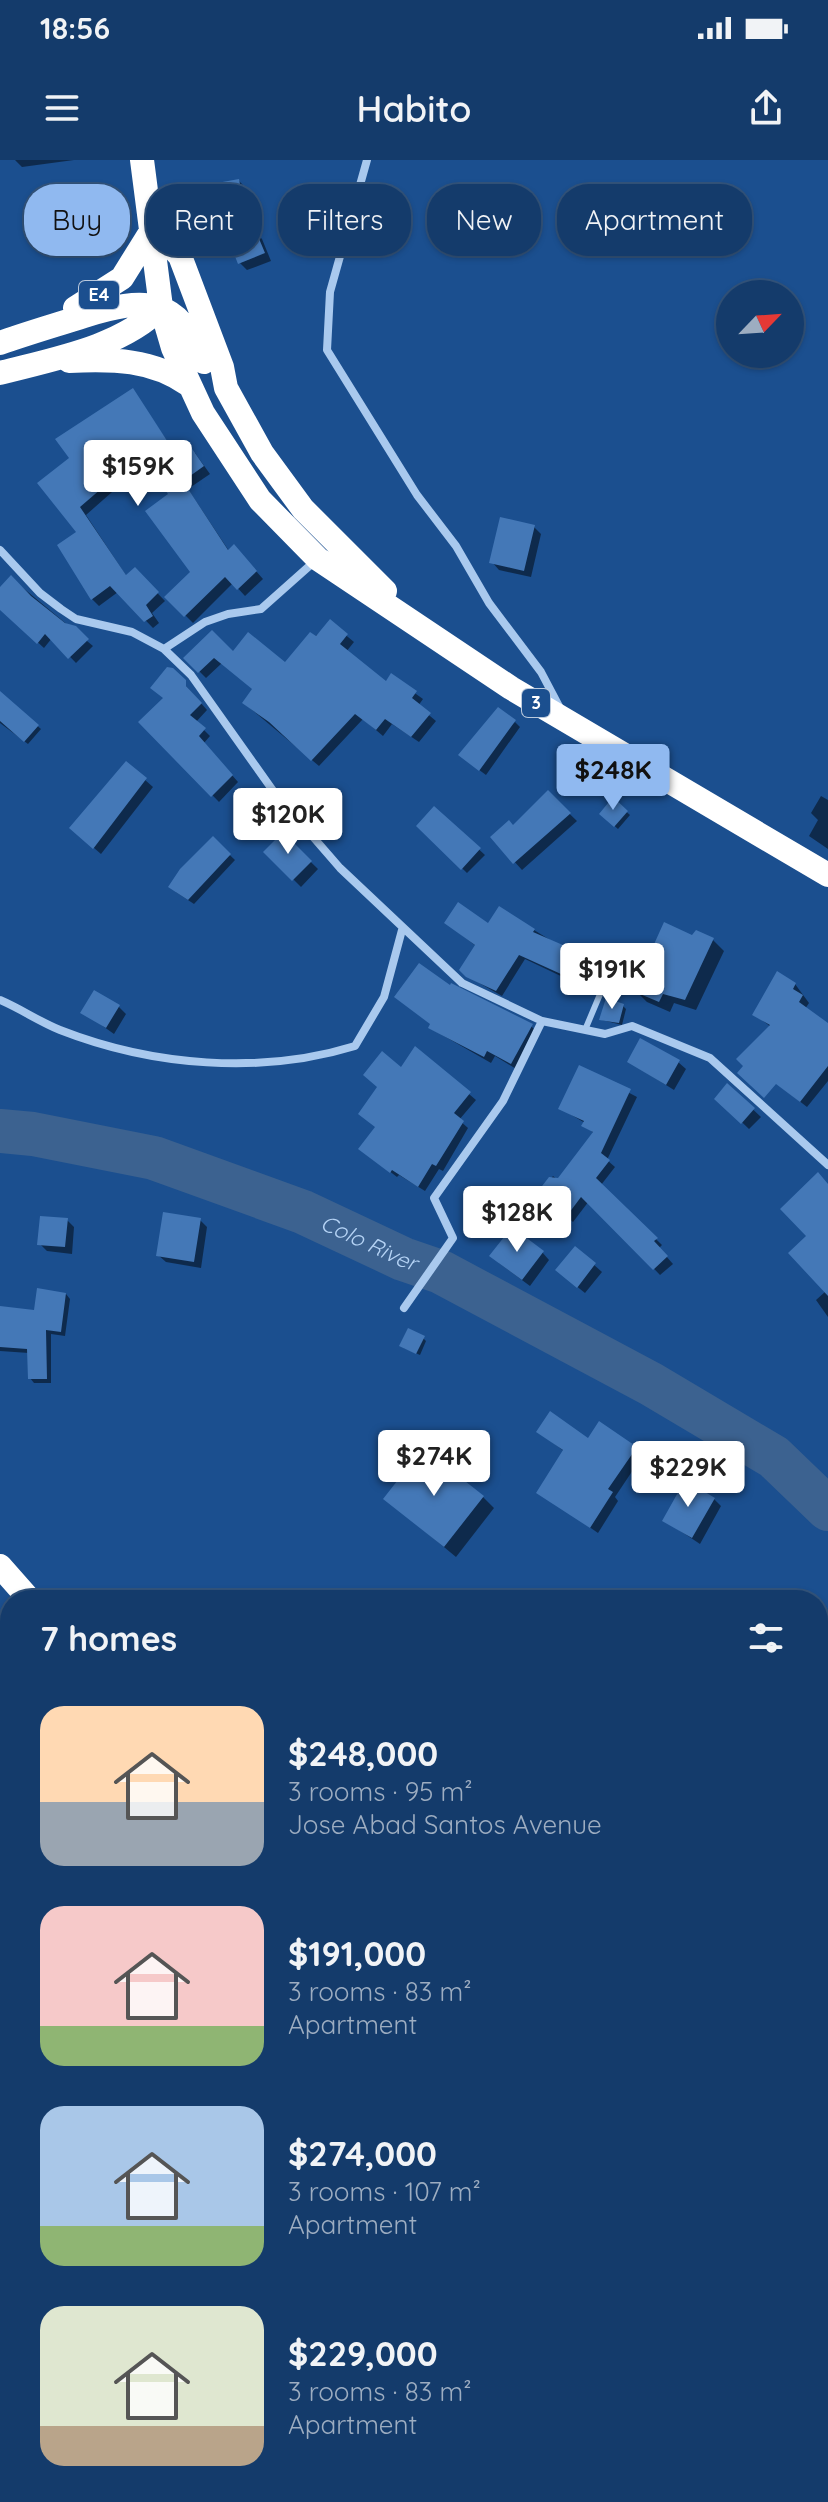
<!DOCTYPE html>
<meta charset="utf-8">
<style>
:root{--surface:#143b6b;--page:#1d4271;--text:#f1f3f6;--muted:#9dadc1;--line:#33557e;--accent:#90b9f0}
body{margin:0;font-family:Quicksand,sans-serif;background:var(--page);color:var(--text);height:100vh;display:flex;flex-direction:column;font-size:30px;white-space:nowrap}
*{box-sizing:border-box;margin:0}
p{font-size:26px;color:var(--muted)}
.icon{flex:none;width:44px;height:44px;fill:none;stroke:currentColor;stroke-width:2;stroke-linecap:round;stroke-linejoin:round}
.map{position:relative;flex:1;overflow:hidden}
.panel{position:absolute;left:0px;top:1430px;width:828px;height:912px;display:flex;flex-direction:column;background:var(--surface);border-radius:32px 32px 0 0;box-shadow:0 2px 6px #0004,0 0 0 2px var(--line)}
.panel>*{flex:none}
.top-card{position:absolute;left:24px;top:24px;width:780px;height:72px;display:flex;gap:16px}
.needle{width:52px;rotate:65deg}
.buttons{position:absolute;left:716px;top:120px;display:grid;gap:16px}
.buttons a{display:grid;place-items:center;width:88px;height:88px;border-radius:50%;background:var(--surface);box-shadow:0 2px 6px #0004,0 0 0 2px var(--line);font-size:40px}
.price{position:absolute;translate:-50% -68px;padding:0 18px;border-radius:8px;background:#fff;color:#222;font-size:26px;line-height:52px;filter:drop-shadow(0 2px 4px #0008)}
.price::after{content:'';position:absolute;left:50%;top:48px;width:24px;height:18px;margin-left:-12px;background:inherit;clip-path:polygon(0 0,100% 0,50% 100%)}
.price.current{background:var(--accent);color:#111}
ul{padding:0;list-style:none}
li{display:flex;align-items:center;gap:24px;height:200px;padding:0 40px}
li span{display:grid;place-items:center;flex:none;width:224px;height:160px;border-radius:24px;color:#555}
li>.icon{margin-inline-start:auto}
span .icon{width:96px;height:96px;fill:#fffc;stroke-width:1}
li b{font-size:34px}
h2{display:flex;justify-content:space-between;align-items:center;height:96px;padding:0 40px;font-size:34px}
.chip{padding:0 28px;border-radius:32px;background:var(--surface);box-shadow:0 2px 6px #0004,0 0 0 2px var(--line);font-size:28px;line-height:72px}
.chip.current{background:var(--accent);color:#111}
.status{display:flex;justify-content:space-between;align-items:center;height:56px;padding:0 40px;background:var(--surface);direction:ltr}
.status svg{height:22px;fill:currentColor}
header{display:flex;justify-content:space-between;align-items:center;height:104px;padding:0 40px;background:var(--surface);font-size:36px;font-weight:600}
.map>svg:first-child{display:block}
</style>
<div class="status"><b>18:56</b><svg viewBox="0 0 49 12"><path d="M0 12V9h3v3zM5 12V6h3v6zM10 12V3h3v9zM15 12V0h3v12zM26 1h20v11H26zM47 4h2v5h-2z"/></svg></div>
<header><svg class="icon" aria-label="menu" viewBox="0 0 24 24"><path d="M4 6h16M4 12h16M4 18h16"/></svg>Habito<svg class="icon" aria-label="share" viewBox="0 0 24 24"><path d="M12 15V3M7 8l5-5 5 5M5 13v7h14v-7"/></svg></header>
<div class="map">
<svg width="828" height="2342" viewBox="0 0 828 2342">
<rect width="100%" height="100%" fill="#1b4f8f"/>
<path fill="#2e69ad" d="M0 1840 10 1851V2332H814L827 2342H0Z"/>
<path fill="#0007" d="M15 0H74L22 7Z
M239 21 246 28 253 70 262 79 271 101 247 110 240 103 228 73Z
M133 231 176 294 195 293 210 314 188 329 229 391 241 394 263 419 245 436 233 423 193 463 167 437 192 412 171 334 152 309 142 315 137 310 86 355 127 417 135 410 165 441 152 453 159 463 153 468 118 432 99 446 92 439 78 373 72 298Z
M534 367 541 374 531 417 499 410 492 402Z
M11 418 93 486 76 503 52 478 44 488 0 448V430Z
M330 462 354 482 346 492 386 524 391 516 423 539 418 546 436 561 419 582 392 564 383 576 363 559 319 606 244 543 254 530 222 503 206 518 186 498 233 494 286 505Z
M172 510 207 550 196 562 210 576 204 583 238 622 219 642 141 562 165 539Z
M0 534 41 569 28 584 0 563Z
M515 562 520 567 486 615 467 601Z
M127 604 153 627 101 694 79 675Z
M548 633 577 661 522 710 492 677 514 668Z
M821 636 828 640V689L809 676 818 660 811 653Z
M613 640 630 655 618 669 601 654Z
M435 649 485 695 467 713 419 666Z
M283 675 318 709 301 727 266 692Z
M213 679 235 700 194 744 176 732Z
M446 763 534 770 576 796 567 819 525 799 502 836 467 816 476 786Z
M692 777 713 780 724 791 696 850 674 843 670 852 647 842 636 831Z
M795 824 809 843 805 849 828 866V921L807 947 766 915 771 867 754 854Z
M450 828 531 866 538 873 518 910 495 896 491 903 430 868Z
M623 846 626 849 622 865 602 860Z
M119 847 126 854 114 874 83 852Z
M416 889 476 940 459 960 468 968 443 1011 439 1009 425 1031 399 1015 397 1017 367 994 377 968 379 928 401 910Z
M629 902H678L686 909 674 930Z
M580 907 637 937 607 1000 615 1007 601 1025 662 1085 659 1088 673 1104 660 1115 589 1041 573 1062 539 1034 553 1016 559 1021 594 974 585 963 560 948Z
M728 926 761 957 749 969 717 938Z
M828 1026V1157L816 1140 826 1131 809 1076Z
M67 1060 74 1067 72 1094 47 1091 40 1084Z
M200 1060 207 1067 201 1108 166 1102 158 1095Z
M575 1088 602 1112 585 1133 565 1117Z
M542 1092 549 1100 530 1126 499 1103Z
M66 1134 70 1139 65 1176 51 1174V1223H34L30 1218 29 1193 0 1191V1148L36 1152Z
M423 1178 426 1181 420 1195 404 1188Z
M538 1271 635 1288 643 1295 615 1337 618 1341 598 1373 539 1332 565 1292Z
M483 1337 494 1348 456 1397 386 1339Z
M714 1339 721 1346 700 1384 664 1360Z"/>
<g fill="none" stroke-linecap="round" stroke-linejoin="round">
<path stroke="#3c6290" stroke-width="44" id="s1" d="M0 971 33 974 154 998 303 1052 403 1099 441 1112 651 1224 774 1297 828 1349"/>
</g>
<path fill="#4478b7" d="M239 19 249 72 255 69 265 93 238 104 226 73 217 23Z
M133 228 175 293 188 283 204 306 183 321 228 390 234 384 257 411 237 430 225 417 184 457 164 437 190 412 145 351 168 334 145 302 134 310 130 304 80 347 126 415 135 407 159 432 146 445 153 456 144 462 110 426 91 440 57 385 76 372 37 323 69 298 55 279Z
M500 357 535 365 524 411 489 403Z
M11 415 31 436 65 463 76 466 89 479 68 499 45 474 37 484 0 450V427Z
M330 459 348 474 340 484 386 521 391 513 417 531 412 538 431 553 411 577 385 559 376 570 355 554 311 601 269 562 242 543 252 529 214 498 198 513 183 498 212 470 233 491 248 472 285 502 310 472 316 476Z
M167 507 173 508 186 520V526L202 543 190 555 206 568 199 576 233 615 211 637 138 562 163 538 150 528Z
M0 531 39 565 24 582 0 561Z
M498 547 516 560 479 611 458 595Z
M126 601 147 618 93 689 69 668Z
M548 630 571 653 513 704 490 677 509 660 513 665Z
M613 637 628 651 614 667 599 654Z
M434 646 481 688 461 710 416 666Z
M283 672 312 701 292 721 263 692Z
M213 676 231 694 188 740 168 727 180 709Z
M458 742 488 763 499 746 535 769 533 772 572 789 561 814 519 795 496 831 466 817 459 810 475 785 444 763Z
M664 762 692 775 696 770 714 778 685 840 663 834 659 842 633 831Z
M419 803 450 825 451 823 533 864 511 904 487 891 484 897 428 868 430 864 394 837Z
M777 811 796 823 793 829 803 835 799 842 828 863V906L800 942 776 924 764 938 737 913 743 906 736 899 770 865 752 855Z
M94 830 120 845 106 868 80 853Z
M606 838 624 844 619 863 599 860Z
M640 878 680 900 666 925 627 902Z
M415 886 471 932 454 953 464 961 436 1006 432 1004 418 1027 392 1010 390 1013 358 989 375 967 358 954 377 927 363 915 382 891 401 907Z
M579 905 631 929 601 993 610 1000 596 1018 658 1078 654 1081 668 1096 653 1110 581 1037 566 1057 536 1034 549 1017 558 1018 593 972 581 966 584 961 558 949Z
M727 923 755 948 741 964 714 939Z
M818 1012 828 1024V1136L788 1093 806 1076 780 1049Z
M163 1052 201 1058 194 1102 156 1096Z
M40 1056 68 1058 65 1087 37 1085Z
M512 1067 544 1091 522 1120 489 1096Z
M575 1086 596 1103 577 1128 555 1110Z
M37 1128 66 1133 61 1172 46 1170 47 1219H28L27 1189 0 1187V1146L34 1150Z
M408 1168 425 1176 416 1194 399 1186Z
M550 1251 588 1278 599 1261 637 1287 608 1329 613 1332 590 1368 536 1333 563 1290 536 1272Z
M423 1288 484 1336 444 1387 383 1339Z
M685 1320 715 1338 692 1378 662 1361Z"/>
<g fill="none" stroke-linecap="round" stroke-linejoin="round">
<path stroke="#a9c9ee" stroke-width="6" d="M585 870 619 789"/>
<path stroke="#a9c9ee" stroke-width="8" d="M367 0 330 132 327 190 417 335 456 386 489 443 541 512 560 548
M0 390 40 433 61 449 76 459 132 472 164 489 191 515 274 632 340 708 462 823 542 861 605 874 632 866 710 898 828 1005
M164 489 205 462 228 454 261 449 315 401
M0 840C21 849 40 862 60 870 152 906 261 915 355 886L384 837 402 770
M404 1148 453 1078 434 1038 503 941 542 861"/>
<path stroke="#fff" stroke-width="24" d="M142 0 161 147 173 188 203 253 260 340 318 399 511 528 828 715
M150 73 168 83 180 96 222 207 226 228 262 293 303 349 385 431
M75 148 122 118 150 73
M0 183C28 173 56 165 84 156 145 137 178 136 204 202
M69 201C113 199 152 199 189 225
M0 213C54 199 122 187 161 147
M0 1406 30 1440
M0 1470 10 1481
M818 2213 828 2220
M818 2259 828 2267"/>
</g>
<g text-anchor="middle" stroke-width="8" stroke-linejoin="round" paint-order="stroke">
<g fill="#1b4f8f" stroke="#bbcadd" stroke-width="2">
<rect x="79" y="121" width="40" height="28" rx="6"/>
<rect x="522" y="529" width="28" height="28" rx="6"/>
</g>
<g font-size="18" font-weight="bold" fill="#fff">
<text x="99" y="141">E4</text>
<text x="536" y="549">3</text>
</g>
<g font-size="22" font-style="italic" fill="#b5d3f5" stroke="#1b4f8f">
<text dy="8" stroke="none"><textPath href="#s1" startOffset="388">Colo River</textPath></text>
</g>
</g>
</svg>
<div class="buttons">
<a><svg class="needle" viewBox="-14 -14 28 28"><path d="M0-13l5 13h-10z" fill="#e53935"/><path d="M0 13l5-13h-10z" fill="#9dadc1"/></svg></a>
</div>
<b class="price" style="left:138px;top:348px">$159K</b>
<b class="price current" style="left:613px;top:652px">$248K</b>
<b class="price" style="left:288px;top:696px">$120K</b>
<b class="price" style="left:612px;top:851px">$191K</b>
<b class="price" style="left:517px;top:1094px">$128K</b>
<b class="price" style="left:434px;top:1338px">$274K</b>
<b class="price" style="left:688px;top:1349px">$229K</b>
<div class="top-card">
<a class="chip current">Buy</a>
<a class="chip">Rent</a>
<a class="chip">Filters</a>
<a class="chip">New</a>
<a class="chip">Apartment</a>
</div>
<section class="panel">
<h2>7 homes<svg class="icon" aria-label="filters" viewBox="0 0 24 24"><path d="M4 7h16M4 17h16"/><circle cx="9" cy="7" r="2"/><circle cx="15" cy="17" r="2"/></svg></h2>
<ul>
<li><span style="background:linear-gradient(#ffd9b3 60%,#9aa5b1 0)"><svg class="icon" aria-label="home" viewBox="0 0 24 24"><path d="M3 11l9-7 9 7M6 9v11h12V9"/></svg></span><div><b>$248,000</b><p>3 rooms · 95 m²</p><p>Jose Abad Santos Avenue</p></div></li>
<li><span style="background:linear-gradient(#f6c9c9 75%,#8fb573 0)"><svg class="icon" aria-label="home" viewBox="0 0 24 24"><path d="M3 11l9-7 9 7M6 9v11h12V9"/></svg></span><div><b>$191,000</b><p>3 rooms · 83 m²</p><p>Apartment</p></div></li>
<li><span style="background:linear-gradient(#a9c7e8 75%,#8fb573 0)"><svg class="icon" aria-label="home" viewBox="0 0 24 24"><path d="M3 11l9-7 9 7M6 9v11h12V9"/></svg></span><div><b>$274,000</b><p>3 rooms · 107 m²</p><p>Apartment</p></div></li>
<li><span style="background:linear-gradient(#dfe7d0 75%,#b9a48a 0)"><svg class="icon" aria-label="home" viewBox="0 0 24 24"><path d="M3 11l9-7 9 7M6 9v11h12V9"/></svg></span><div><b>$229,000</b><p>3 rooms · 83 m²</p><p>Apartment</p></div></li>
</ul>
</section>
</div>
